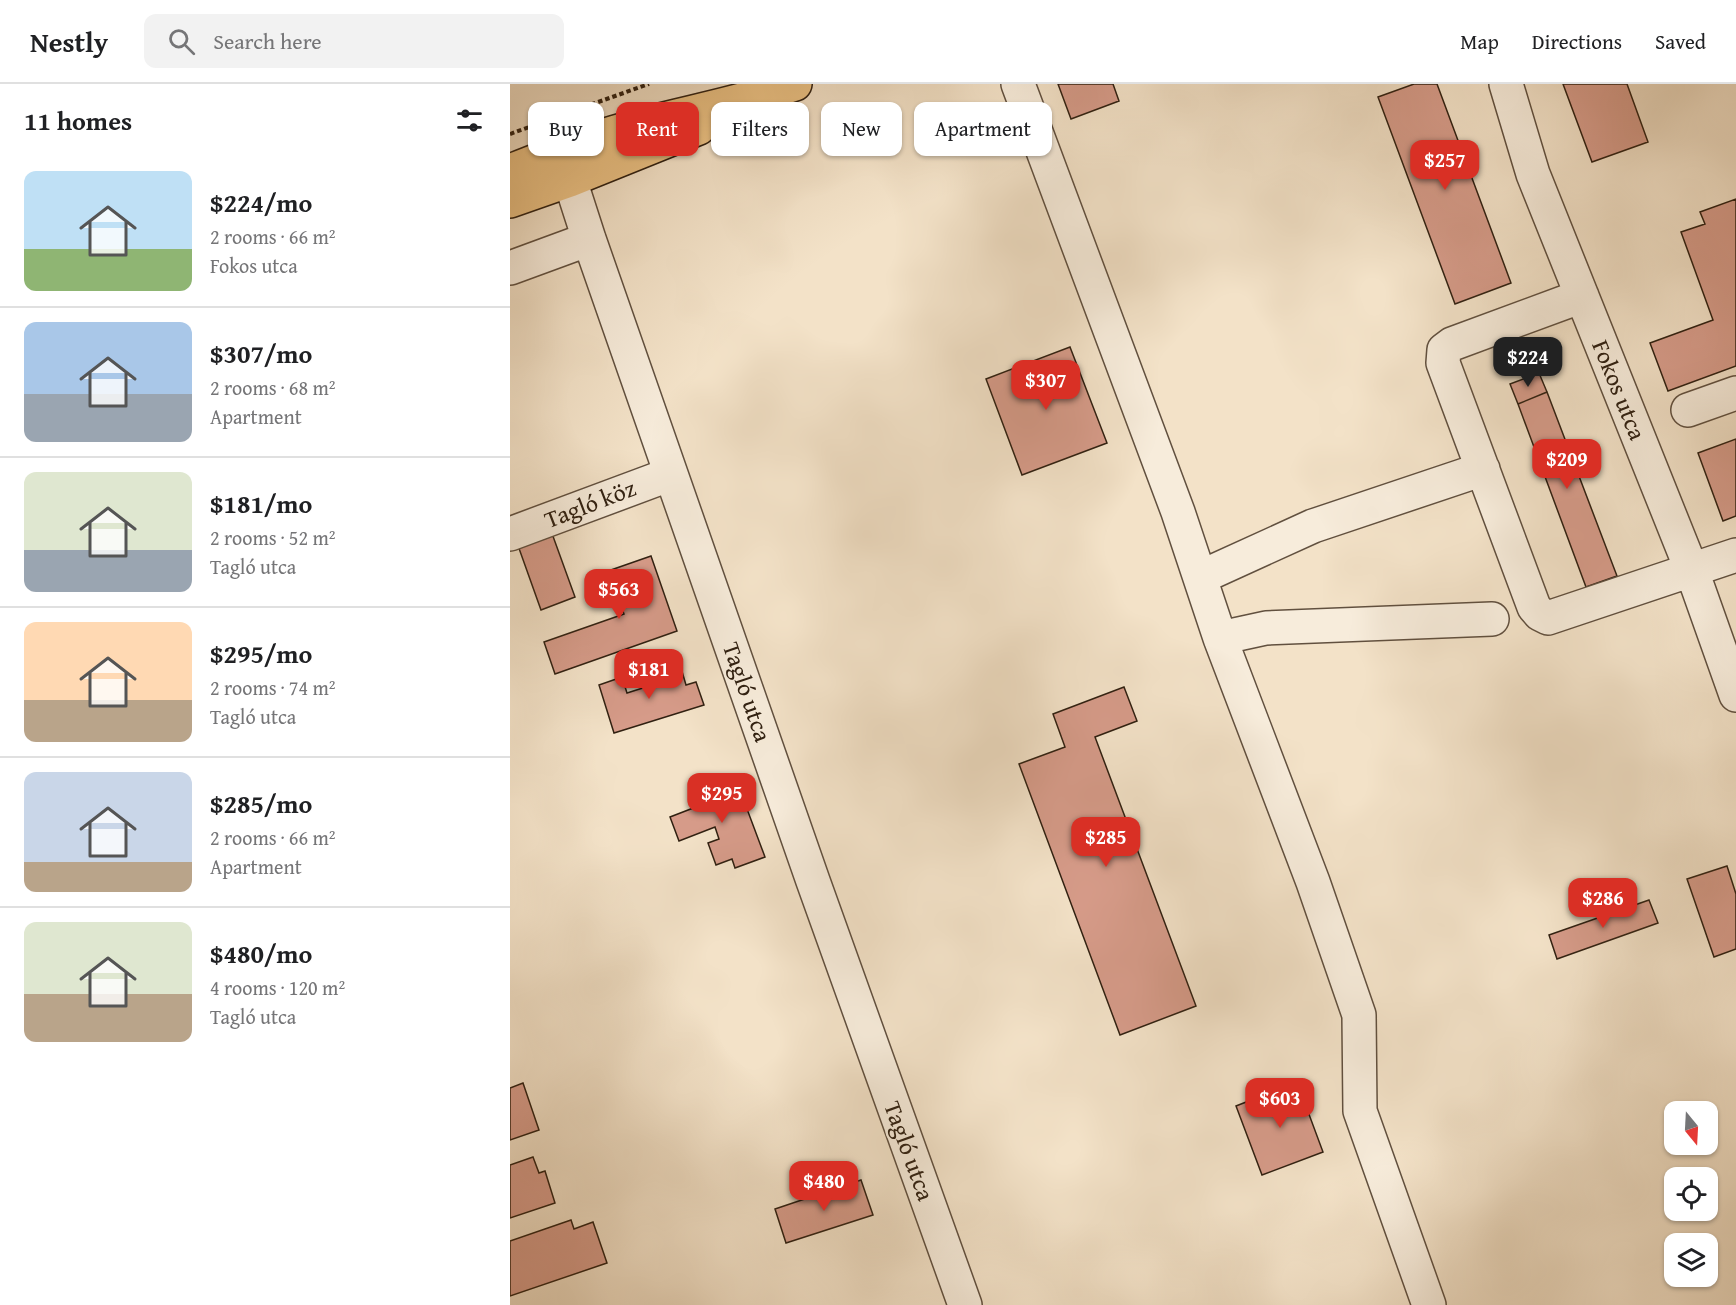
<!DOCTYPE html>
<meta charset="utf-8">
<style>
:root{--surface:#fff;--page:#f2f2f2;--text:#202124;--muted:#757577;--line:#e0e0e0;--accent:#d93025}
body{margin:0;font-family:"Gentium Book Plus",serif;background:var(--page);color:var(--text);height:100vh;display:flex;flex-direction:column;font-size:22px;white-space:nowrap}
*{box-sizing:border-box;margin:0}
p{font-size:20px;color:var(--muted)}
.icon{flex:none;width:33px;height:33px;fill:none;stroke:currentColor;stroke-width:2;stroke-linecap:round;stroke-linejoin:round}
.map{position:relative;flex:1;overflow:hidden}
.sheet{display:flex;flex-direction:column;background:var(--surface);width:510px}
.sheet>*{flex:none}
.top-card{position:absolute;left:18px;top:18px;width:570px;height:54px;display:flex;gap:12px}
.needle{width:39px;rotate:162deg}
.tools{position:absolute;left:1154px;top:1017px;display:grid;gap:12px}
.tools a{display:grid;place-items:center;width:54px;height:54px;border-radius:12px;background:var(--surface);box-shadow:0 2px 4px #0004;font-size:30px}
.price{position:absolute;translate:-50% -51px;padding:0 14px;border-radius:12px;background:var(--accent);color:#fff;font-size:20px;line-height:39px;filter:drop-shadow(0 2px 3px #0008)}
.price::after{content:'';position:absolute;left:50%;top:36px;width:18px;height:14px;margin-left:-9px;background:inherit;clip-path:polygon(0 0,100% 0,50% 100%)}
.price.on{background:#222;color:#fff}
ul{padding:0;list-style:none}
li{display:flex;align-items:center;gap:18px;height:150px;padding:0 24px}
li+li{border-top:2px solid var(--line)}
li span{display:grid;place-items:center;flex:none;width:168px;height:120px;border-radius:12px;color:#555}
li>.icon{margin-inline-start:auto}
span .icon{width:72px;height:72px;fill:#fffc;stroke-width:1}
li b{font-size:26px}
h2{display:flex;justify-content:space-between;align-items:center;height:72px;padding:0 24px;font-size:26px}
.tag{padding:0 21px;border-radius:12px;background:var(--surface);box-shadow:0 2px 4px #0004;font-size:21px;line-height:54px}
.tag.on{background:var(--accent);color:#fff}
header{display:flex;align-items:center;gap:36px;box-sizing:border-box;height:84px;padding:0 30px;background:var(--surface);border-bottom:2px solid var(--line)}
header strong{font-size:28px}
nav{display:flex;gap:33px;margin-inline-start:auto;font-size:21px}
.search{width:420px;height:54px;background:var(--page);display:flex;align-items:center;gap:15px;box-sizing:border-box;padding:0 21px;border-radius:12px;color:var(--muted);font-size:22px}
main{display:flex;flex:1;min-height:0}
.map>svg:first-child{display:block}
</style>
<header>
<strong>Nestly</strong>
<div class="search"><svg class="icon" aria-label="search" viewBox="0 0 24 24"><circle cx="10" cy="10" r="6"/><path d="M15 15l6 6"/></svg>Search here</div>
<nav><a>Map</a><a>Directions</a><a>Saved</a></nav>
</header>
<main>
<section class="sheet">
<h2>11 homes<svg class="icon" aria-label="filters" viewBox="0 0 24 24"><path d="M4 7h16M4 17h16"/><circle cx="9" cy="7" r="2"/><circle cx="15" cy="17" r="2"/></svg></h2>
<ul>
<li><span style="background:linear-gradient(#bfe0f5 65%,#8fb573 0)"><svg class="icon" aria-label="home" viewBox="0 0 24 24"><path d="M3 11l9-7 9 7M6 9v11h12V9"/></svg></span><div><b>$224/mo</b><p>2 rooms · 66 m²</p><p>Fokos utca</p></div></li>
<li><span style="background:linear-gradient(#a9c7e8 60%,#9aa5b1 0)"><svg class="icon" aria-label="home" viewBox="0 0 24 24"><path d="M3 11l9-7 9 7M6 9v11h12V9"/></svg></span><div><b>$307/mo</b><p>2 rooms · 68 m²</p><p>Apartment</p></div></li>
<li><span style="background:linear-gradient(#dfe7d0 65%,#9aa5b1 0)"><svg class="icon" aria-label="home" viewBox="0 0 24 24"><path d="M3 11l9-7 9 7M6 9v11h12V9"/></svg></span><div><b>$181/mo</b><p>2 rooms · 52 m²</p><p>Tagló utca</p></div></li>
<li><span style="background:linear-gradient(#ffd9b3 65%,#b9a48a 0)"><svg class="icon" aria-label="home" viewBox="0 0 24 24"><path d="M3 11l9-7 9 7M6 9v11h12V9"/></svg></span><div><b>$295/mo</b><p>2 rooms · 74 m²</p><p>Tagló utca</p></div></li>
<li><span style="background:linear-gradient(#c9d6e8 75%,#b9a48a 0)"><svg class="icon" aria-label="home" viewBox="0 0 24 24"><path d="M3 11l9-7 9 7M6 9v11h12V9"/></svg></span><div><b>$285/mo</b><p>2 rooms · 66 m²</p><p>Apartment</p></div></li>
<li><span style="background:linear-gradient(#dfe7d0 60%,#b9a48a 0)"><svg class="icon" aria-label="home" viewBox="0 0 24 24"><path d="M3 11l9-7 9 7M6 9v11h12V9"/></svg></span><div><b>$480/mo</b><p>4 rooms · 120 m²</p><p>Tagló utca</p></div></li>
</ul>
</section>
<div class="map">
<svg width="1226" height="1221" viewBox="0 0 1226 1221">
<rect width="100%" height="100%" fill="#f3e2c8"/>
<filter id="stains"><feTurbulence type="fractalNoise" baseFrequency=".00333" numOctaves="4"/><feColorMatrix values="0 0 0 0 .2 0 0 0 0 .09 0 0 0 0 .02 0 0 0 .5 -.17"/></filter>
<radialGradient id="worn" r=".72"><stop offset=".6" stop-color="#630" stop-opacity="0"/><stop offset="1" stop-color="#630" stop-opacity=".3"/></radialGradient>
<path fill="#d69b89" stroke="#302011" stroke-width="1.5" d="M548 0H603L609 17 561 35Z
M904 0H927L1001 199 945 220 868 13Z
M1053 0H1117L1138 58 1082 78Z
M1226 115V282L1158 307 1140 259 1203 236 1171 148 1195 140 1190 128Z
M560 263 597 359 512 391 476 295Z
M1029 289 1037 308 1008 320 1000 300Z
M1037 308 1107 492 1076 503 1008 320Z
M1226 355V432L1213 437 1188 369Z
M40 444 65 513 31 526 6 456Z
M141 472 167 547 45 590 34 558 114 530 98 487Z
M171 584 176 601 186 598 194 621 104 649 89 601 112 593 117 609 136 603 134 596Z
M614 603 627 637 585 653 686 922 610 951 509 680 555 663 543 630Z
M225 693 255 773 225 784 222 775 206 781 198 759 209 755 205 743 169 757 160 733 191 721 186 708Z
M1217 782 1226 810V865L1204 873 1177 795Z
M1139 816 1148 839 1047 875 1039 851Z
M787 998 813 1068 752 1091 726 1022Z
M13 999 29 1046 0 1056V1004Z
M23 1073 29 1089 35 1087 45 1119 0 1134V1081Z
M351 1096 363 1131 276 1159 265 1125Z
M61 1136 64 1145 83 1138 97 1179 0 1212V1157Z"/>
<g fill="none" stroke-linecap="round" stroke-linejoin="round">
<defs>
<path id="minor" d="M508 0 668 428 710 554 803 798 849 931 850 1027 919 1221
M996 0 1023 90 1182 487 1226 611
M60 96 79 155 303 797 455 1221
M0 184 79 155
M1072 212 942 260 934 266 933 279 1024 523 1030 530 1038 534 1226 471
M1178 326 1226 309
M0 450 161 390
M691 493 803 442 973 385
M710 554 756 544 982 535"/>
<path id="major" d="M0 87C29 76 57 64 86 54 151 32 220 23 285 0
M0 117 60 96 189 44"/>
</defs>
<use href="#minor" stroke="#61503f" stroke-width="36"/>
<use href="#major" stroke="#302011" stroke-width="36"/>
<path stroke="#302011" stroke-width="4" stroke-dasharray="4.5 3" stroke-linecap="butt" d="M74 23 139 0
M0 50 56 30"/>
<use href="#minor" stroke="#f7ecdb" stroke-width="33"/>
<use href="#major" stroke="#eac184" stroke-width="33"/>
</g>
<g text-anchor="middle" stroke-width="4.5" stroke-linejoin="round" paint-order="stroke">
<g font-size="24" fill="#302011" stroke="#f7ecdb">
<text transform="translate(1109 306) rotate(68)" y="8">Fokos utca</text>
<text transform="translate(80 420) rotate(-21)" y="8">Tagló köz</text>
<text transform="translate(237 608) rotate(71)" y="8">Tagló utca</text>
<text transform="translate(399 1067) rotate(70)" y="8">Tagló utca</text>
</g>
</g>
<rect width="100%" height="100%" filter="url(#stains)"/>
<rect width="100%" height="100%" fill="url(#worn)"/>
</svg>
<div class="tools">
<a><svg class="needle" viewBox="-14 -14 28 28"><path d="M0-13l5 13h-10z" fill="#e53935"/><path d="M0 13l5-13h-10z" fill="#757577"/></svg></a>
<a><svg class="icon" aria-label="locate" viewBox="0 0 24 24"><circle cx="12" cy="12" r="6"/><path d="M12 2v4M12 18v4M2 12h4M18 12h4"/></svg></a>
<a><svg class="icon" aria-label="layers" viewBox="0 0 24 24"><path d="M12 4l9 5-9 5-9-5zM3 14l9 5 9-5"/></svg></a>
</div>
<b class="price" style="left:935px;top:107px">$257</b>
<b class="price on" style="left:1018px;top:304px">$224</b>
<b class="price" style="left:536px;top:327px">$307</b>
<b class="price" style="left:1057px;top:406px">$209</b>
<b class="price" style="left:109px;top:536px">$563</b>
<b class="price" style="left:139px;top:616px">$181</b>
<b class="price" style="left:212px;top:740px">$295</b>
<b class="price" style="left:596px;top:784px">$285</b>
<b class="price" style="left:1093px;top:845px">$286</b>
<b class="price" style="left:770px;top:1045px">$603</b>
<b class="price" style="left:314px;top:1128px">$480</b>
<div class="top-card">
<a class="tag">Buy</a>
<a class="tag on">Rent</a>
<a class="tag">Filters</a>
<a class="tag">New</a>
<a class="tag">Apartment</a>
</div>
</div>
</main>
